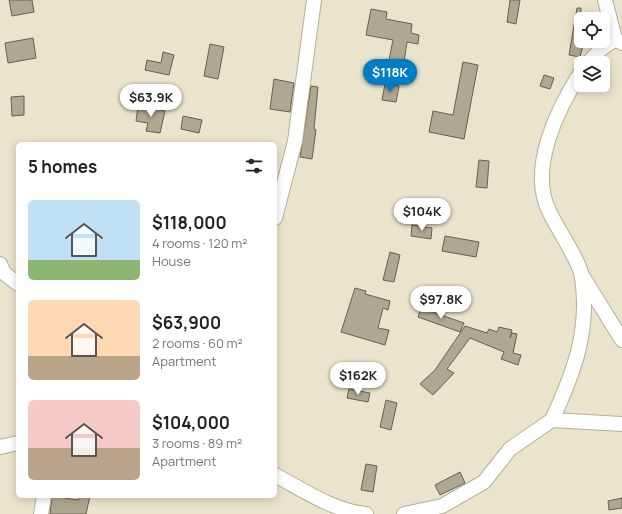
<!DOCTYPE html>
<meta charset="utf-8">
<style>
:root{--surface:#fff;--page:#f2f2f2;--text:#202124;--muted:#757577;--accent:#007dc5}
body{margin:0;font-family:Manrope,sans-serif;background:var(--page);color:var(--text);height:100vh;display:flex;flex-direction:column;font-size:15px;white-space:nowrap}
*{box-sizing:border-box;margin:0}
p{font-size:13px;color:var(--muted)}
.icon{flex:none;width:22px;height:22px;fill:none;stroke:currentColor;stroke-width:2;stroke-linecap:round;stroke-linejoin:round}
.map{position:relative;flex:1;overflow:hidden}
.details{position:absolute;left:16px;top:142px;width:261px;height:356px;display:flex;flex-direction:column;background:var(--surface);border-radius:6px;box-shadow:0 2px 10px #0003}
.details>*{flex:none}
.controls{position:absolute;left:574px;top:12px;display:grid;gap:8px}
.controls a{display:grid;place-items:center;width:36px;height:36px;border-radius:6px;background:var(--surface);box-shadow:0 2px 10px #0003;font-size:20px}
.price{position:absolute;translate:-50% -34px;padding:0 9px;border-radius:14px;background:#fff;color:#222;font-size:13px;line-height:26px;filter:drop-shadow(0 1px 2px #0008)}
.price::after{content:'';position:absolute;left:50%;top:24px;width:12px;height:9px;margin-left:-6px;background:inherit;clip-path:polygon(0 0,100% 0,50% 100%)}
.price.selected{background:var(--accent);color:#fff}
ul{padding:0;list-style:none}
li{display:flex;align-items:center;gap:12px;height:100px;padding:0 12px}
li span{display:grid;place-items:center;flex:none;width:112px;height:80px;border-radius:6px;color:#555}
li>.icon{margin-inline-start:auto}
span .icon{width:48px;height:48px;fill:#fffc;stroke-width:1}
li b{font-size:17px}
h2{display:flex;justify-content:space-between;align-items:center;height:48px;padding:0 12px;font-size:17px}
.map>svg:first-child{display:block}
</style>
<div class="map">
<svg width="622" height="514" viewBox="0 0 622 514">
<rect width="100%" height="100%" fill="#eae4cd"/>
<path fill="#aea892" stroke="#66604c" d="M9 0H32L34 12 12 16Z
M510 0H520L516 24 507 22Z
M577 8H581V41H584L580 57 569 55Z
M371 9 387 12 386 19 412 24 411 33 419 35 418 44 407 42 404 62 389 60 393 40 366 35Z
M33 38 36 58 8 63 5 43Z
M210 44 224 47 218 79 204 76Z
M163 52 174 55 169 75 145 70 147 60 161 63Z
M463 62 478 65 464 139 429 132 433 111 453 115Z
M544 75 554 78 550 89 540 86Z
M274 79 294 83 290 112 270 109Z
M385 84 399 86 396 102 382 100Z
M311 86 318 87 314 129 316 130 312 159 300 157Z
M24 96V115L12 116 11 97Z
M138 106 165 111 160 133 146 131 148 123 136 121Z
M183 116 202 120 199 133 181 129Z
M479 160 489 161 487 188 476 187Z
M412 225 432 228 431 239 411 236Z
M445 236 479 242 476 257 442 251Z
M390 252 400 255 394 282 383 280Z
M355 288 366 291 365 294 390 301 388 310 383 308 378 328 389 330 385 345 341 332Z
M421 308 464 323 460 332 418 317Z
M465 326 487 333 489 329 497 332 499 327 512 330 510 338 512 333 517 334 513 353 521 355 518 365 501 359 504 352 470 338 447 369 454 373 433 395 420 384 435 370Z
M349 389 370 393 368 402 347 398Z
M386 400 397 403 391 430 380 427Z
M366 464 377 466 373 492 361 490Z
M460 472 465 483 440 495 435 485Z
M52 496 78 500 79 496H90L86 514H50Z
M622 498V508L609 510 608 501Z"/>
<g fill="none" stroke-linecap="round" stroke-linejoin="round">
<defs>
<path id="minor" d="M605 0 615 39
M588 63 601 49 615 39 622 43
M275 218 295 141 314 0
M0 264 4 273 18 284
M583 277 622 340
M552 420C574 372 590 331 582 277 579 259 557 229 549 211 528 168 558 108 581 72
M0 447 18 443
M275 475C303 490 334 511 366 514
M41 514 44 496
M404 514 442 506 484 482 510 449 552 420 622 424"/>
</defs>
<use href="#minor" stroke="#b5af99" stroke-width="16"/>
<use href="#minor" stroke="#fff" stroke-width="14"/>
</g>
</svg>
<div class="controls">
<a><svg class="icon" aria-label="locate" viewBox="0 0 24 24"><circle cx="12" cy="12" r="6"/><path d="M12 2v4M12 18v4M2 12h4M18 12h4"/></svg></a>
<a><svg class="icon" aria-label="layers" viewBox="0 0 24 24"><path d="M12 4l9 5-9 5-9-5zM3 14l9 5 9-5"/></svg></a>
</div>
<b class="price selected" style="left:390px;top:93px">$118K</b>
<b class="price" style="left:151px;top:118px">$63.9K</b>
<b class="price" style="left:422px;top:232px">$104K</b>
<b class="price" style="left:441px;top:320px">$97.8K</b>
<b class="price" style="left:358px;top:396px">$162K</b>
<section class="details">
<h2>5 homes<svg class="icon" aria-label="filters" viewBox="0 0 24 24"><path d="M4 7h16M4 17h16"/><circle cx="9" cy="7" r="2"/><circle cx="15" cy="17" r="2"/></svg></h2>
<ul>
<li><span style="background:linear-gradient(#bfe0f5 75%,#8fb573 0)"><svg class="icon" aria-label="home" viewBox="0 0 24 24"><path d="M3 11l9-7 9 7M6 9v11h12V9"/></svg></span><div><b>$118,000</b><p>4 rooms · 120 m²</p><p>House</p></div></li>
<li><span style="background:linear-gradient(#ffd9b3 70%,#b9a48a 0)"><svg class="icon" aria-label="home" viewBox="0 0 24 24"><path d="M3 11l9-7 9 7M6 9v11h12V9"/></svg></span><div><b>$63,900</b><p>2 rooms · 60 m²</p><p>Apartment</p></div></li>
<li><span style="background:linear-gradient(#f6c9c9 60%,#b9a48a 0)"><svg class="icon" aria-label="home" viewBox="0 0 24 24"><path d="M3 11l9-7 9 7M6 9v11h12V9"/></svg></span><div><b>$104,000</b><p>3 rooms · 89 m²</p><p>Apartment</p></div></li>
</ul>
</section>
</div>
